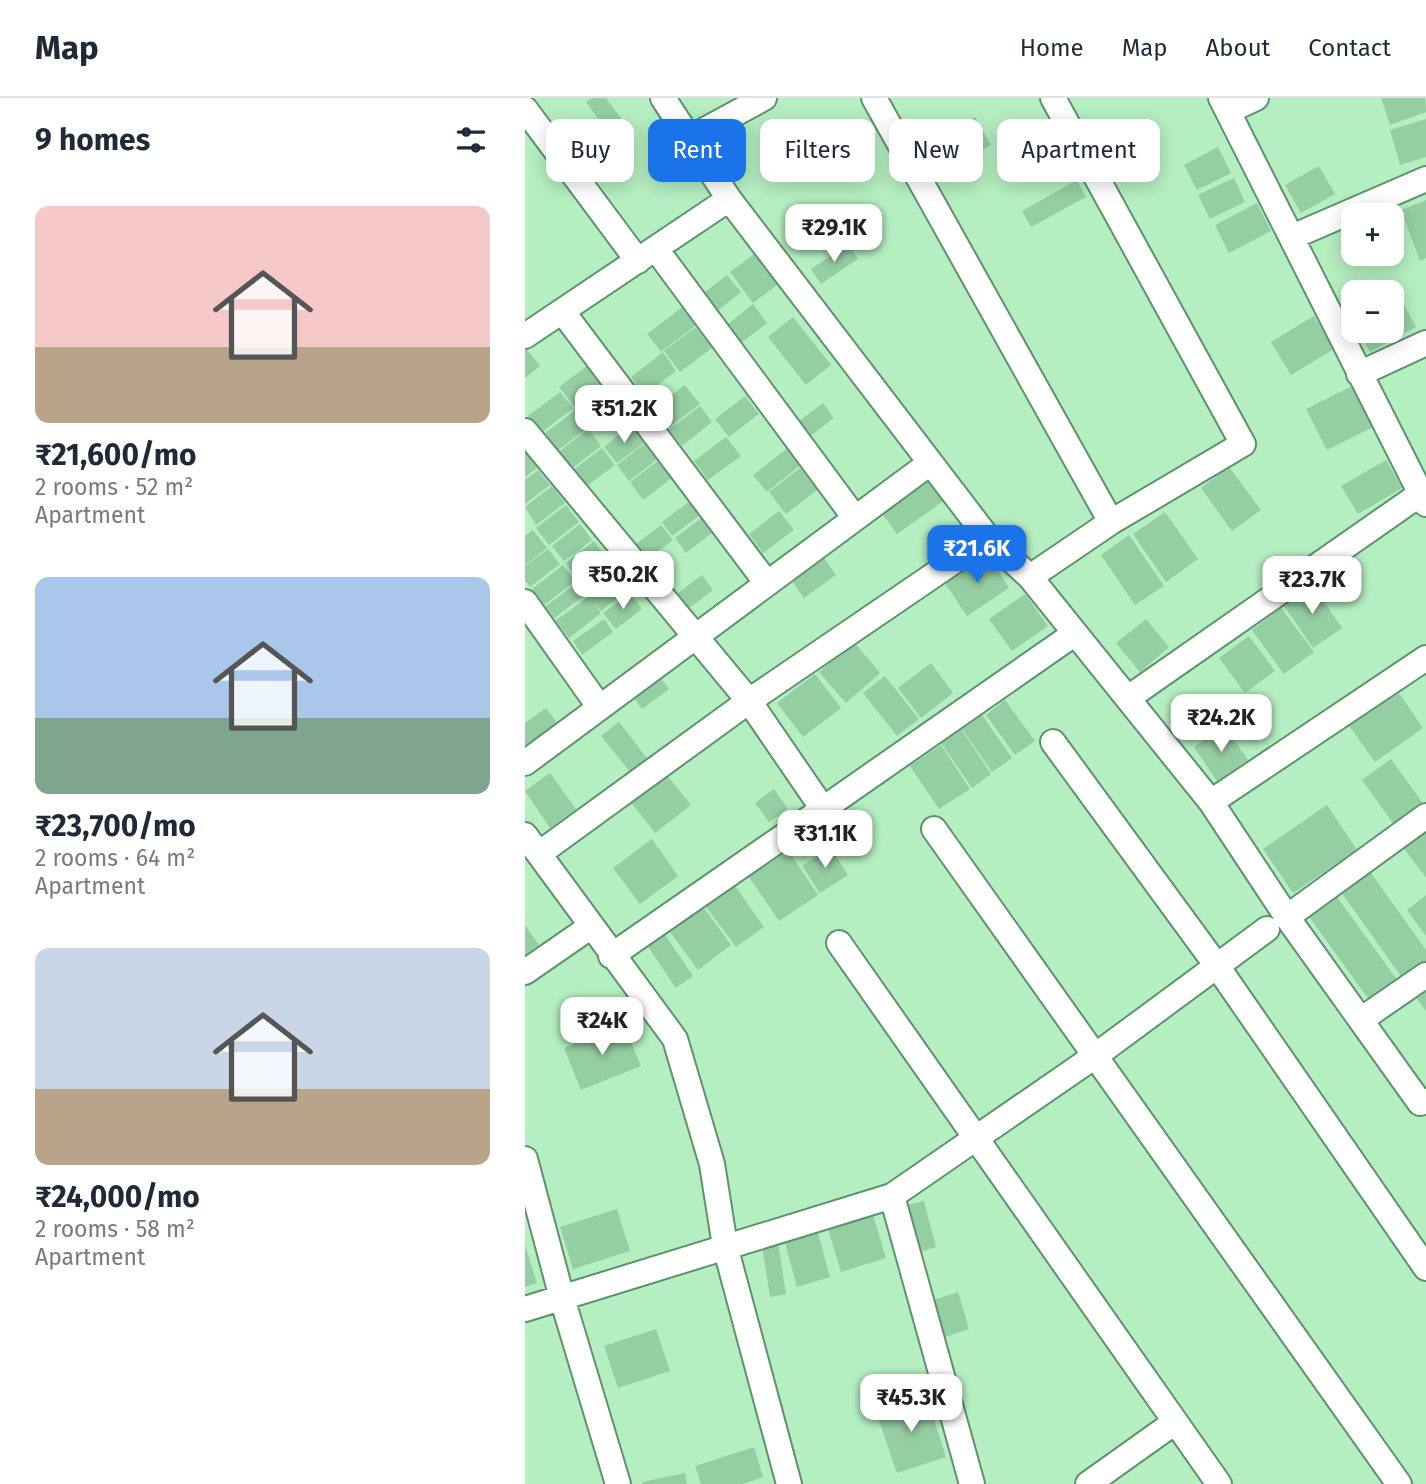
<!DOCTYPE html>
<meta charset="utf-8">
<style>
:root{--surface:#fff;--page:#f6f6f7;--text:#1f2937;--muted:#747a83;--line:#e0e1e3;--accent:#1a73e8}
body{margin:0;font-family:"Fira Sans",sans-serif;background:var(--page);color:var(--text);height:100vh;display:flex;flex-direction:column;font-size:26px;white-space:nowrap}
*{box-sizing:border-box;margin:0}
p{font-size:23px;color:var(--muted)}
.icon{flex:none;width:38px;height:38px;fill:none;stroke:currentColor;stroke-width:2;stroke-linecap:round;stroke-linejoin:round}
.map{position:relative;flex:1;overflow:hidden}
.side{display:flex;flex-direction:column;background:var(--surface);width:525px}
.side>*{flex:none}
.hud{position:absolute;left:21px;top:21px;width:665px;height:63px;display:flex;gap:14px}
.buttons{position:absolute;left:816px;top:105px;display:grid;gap:14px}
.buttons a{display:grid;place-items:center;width:63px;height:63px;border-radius:14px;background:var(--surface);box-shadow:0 4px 18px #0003;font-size:35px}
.price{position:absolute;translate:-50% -60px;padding:0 16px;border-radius:14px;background:#fff;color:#222;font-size:23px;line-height:46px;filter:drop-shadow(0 2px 4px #0008)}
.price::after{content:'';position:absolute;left:50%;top:42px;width:21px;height:16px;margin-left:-10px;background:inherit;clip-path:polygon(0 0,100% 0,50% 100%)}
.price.selected{background:var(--accent);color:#fff}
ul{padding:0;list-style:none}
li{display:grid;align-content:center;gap:14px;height:371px;padding:0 35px}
li span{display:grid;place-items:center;height:217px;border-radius:14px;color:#555}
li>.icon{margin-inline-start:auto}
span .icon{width:126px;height:126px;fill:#fffc;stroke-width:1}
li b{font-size:30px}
h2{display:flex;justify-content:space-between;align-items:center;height:84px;padding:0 35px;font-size:30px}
.pill{padding:0 24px;border-radius:14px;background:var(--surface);box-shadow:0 4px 18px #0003;font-size:24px;line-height:63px}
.pill.selected{background:var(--accent);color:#fff}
header{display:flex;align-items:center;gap:42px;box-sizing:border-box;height:98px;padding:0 35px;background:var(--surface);border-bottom:2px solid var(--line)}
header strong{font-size:33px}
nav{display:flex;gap:38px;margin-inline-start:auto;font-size:24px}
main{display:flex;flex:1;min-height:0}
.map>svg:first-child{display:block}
</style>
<header>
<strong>Map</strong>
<nav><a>Home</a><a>Map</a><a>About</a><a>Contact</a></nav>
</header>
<main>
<section class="side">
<h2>9 homes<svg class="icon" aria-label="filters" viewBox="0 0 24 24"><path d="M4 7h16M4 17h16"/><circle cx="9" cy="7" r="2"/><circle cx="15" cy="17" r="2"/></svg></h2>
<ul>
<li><span style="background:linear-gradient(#f6c9c9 65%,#b9a48a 0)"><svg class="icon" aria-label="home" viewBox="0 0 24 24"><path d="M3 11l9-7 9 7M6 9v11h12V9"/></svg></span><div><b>₹21,600/mo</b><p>2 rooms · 52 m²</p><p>Apartment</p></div></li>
<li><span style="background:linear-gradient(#a9c7e8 65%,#7fa58c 0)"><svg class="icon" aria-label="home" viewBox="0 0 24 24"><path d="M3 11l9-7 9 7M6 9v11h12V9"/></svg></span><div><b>₹23,700/mo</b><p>2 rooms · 64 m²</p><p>Apartment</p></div></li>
<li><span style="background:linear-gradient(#c9d6e8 65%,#b9a48a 0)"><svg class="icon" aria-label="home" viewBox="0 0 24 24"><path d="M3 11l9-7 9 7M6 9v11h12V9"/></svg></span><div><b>₹24,000/mo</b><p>2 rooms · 58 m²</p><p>Apartment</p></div></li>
</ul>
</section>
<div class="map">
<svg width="901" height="1386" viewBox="0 0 901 1386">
<rect width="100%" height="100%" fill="#b5eec1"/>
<path fill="#96cea3" d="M67 0H81L107 35 92 47 61 4Z
M856 0H900L901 14 865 27Z
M450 19 466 47 410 80 394 53Z
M901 21V59L875 67 865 32Z
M693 49 706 75 672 92 659 67Z
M794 68 810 96 776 115 760 87Z
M709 80 720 104 685 121 673 97Z
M552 82 561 99 506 129 497 113Z
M901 102V160L895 163 876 112Z
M732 105 746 133 704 155 690 127Z
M323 146 333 161 296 186 286 171Z
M232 154 255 185 228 205 205 174Z
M202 177 216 194 186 218 172 200Z
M871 192 891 229 845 254 833 233H866V194Z
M228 206 242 225 212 248 198 230Z
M160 207 174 225 136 254 122 236Z
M789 218 809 251 766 277 746 244Z
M268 219 306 267 281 287 243 239Z
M171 229 187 250 155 274 139 253Z
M0 249 15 268 0 280Z
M138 254 151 273 119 297 106 279Z
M67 264 95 307 64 330 49 311 75 291 50 309 34 289Z
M160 287 175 306 142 331 127 312Z
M829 287 850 328 802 352 781 311Z
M35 294 48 310 16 335 3 318Z
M220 298 234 316 204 339 190 321Z
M298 305 309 320 280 342 269 327Z
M175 308 187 324 157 348 144 332Z
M49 313 62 330 32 353 19 336Z
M105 328 119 345 92 365 79 349Z
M63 331 76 348 45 372 32 355Z
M201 339 216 358 183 382 169 363Z
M123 343 135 359 104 383 92 367Z
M264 349 277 366 242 394 228 377Z
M77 350 90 367 59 390 46 374Z
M0 354 12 370 0 379Z
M138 359 151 377 118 402 105 384Z
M861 362 877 390 833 416 816 388Z
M704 369 736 412 707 433 676 390Z
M275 370 292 392 261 416 244 394Z
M13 372 25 387 0 406V382Z
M404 379 420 402 372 436 355 413Z
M27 388 40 405 11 427 0 409Z
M169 400 179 414 147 438 137 424Z
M41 407 54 424 24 447 11 430Z
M254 413 269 432 238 455 224 436Z
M640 414 673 461 641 484 608 436Z
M180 417 191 432 161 455 150 440Z
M55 426 67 442 39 463 27 448Z
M136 427 148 442 117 465 106 450Z
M8 432 22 450 0 467V438Z
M604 437 639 488 610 507 576 457Z
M69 443 81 459 53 481 41 465Z
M23 451 35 466 5 489 0 482V468Z
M294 453 311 477 279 500 262 476Z
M462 456 484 490 442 518 419 484Z
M81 462 91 475 63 496 53 483Z
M38 467 50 483 19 507 7 491Z
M177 477 188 492 155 517 144 502Z
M92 478 103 492 76 513 68 504 76 515 44 540 30 523Z
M51 485 60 497 29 520 20 509Z
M786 485 817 530 788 550 757 505Z
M105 495 117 511 91 531 78 515Z
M500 496 523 528 487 553 464 521Z
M756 510 789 554 759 576 727 532Z
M79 521 88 534 57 557 48 543Z
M621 521 644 549 615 574 591 545Z
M724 538 750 573 720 595 694 560Z
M329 544 355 575 321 605 294 574Z
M406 565 428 595 396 620 373 590Z
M131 574 144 591 117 611 104 594Z
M290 576 316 610 278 639 252 605Z
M360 578 394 621 372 638 338 595Z
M869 588 898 630 850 664 820 622Z
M480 602 510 643 490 657 461 617Z
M21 610 34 627 0 651V625Z
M457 617 487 660 467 674 437 631Z
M94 624 122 660 105 674 76 638Z
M699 628 723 662 692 683 669 649Z
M436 631 466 676 447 690 416 645Z
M416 647 445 691 414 711 385 668Z
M866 661 899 707 870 728 837 682Z
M25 675 51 711 25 730 0 693Z
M141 676 166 707 130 735 105 703Z
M249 691 263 711 244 724 230 705Z
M802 707 832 752 768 795 738 751Z
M901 726V780L875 745Z
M127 741 153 778 115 806 88 770Z
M259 746 293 797 254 823 220 773Z
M305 749 323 777 295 795 277 768Z
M843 771 901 852V869L880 884 814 791Z
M208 785 239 829 211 849 179 806Z
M810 796 875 886 847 906 782 816Z
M901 797V838L882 812Z
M179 810 206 847 173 872 145 834Z
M0 827 14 847 0 857Z
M138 834 168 878 151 890 121 846Z
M901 894V913L892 901Z
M98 925 116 968 56 992 39 950Z
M399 1103 411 1149 392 1155 379 1108Z
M92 1111 105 1153 48 1171 35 1129Z
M348 1117 361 1160 316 1174 303 1131Z
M293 1135 305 1179 272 1189 260 1145Z
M253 1145 261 1196 245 1199 237 1148Z
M0 1147 12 1185 0 1189Z
M433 1194 444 1231 414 1241 402 1204Z
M131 1231 145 1273 93 1290 79 1248Z
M401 1297 421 1359 372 1375 351 1314Z
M229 1349 238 1379 218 1386H176L170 1368Z
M160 1375 162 1386H117V1384Z"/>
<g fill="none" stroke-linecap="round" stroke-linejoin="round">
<defs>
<path id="minor" d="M138 0 204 101 463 440 505 479 686 704 762 819 895 1005 901 1003
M349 0 586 424
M696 0 901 406
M0 11 113 163
M703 13 731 0
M165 40 239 0
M767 139 901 81
M131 151 330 420
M37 213 241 484
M0 238 204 101
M834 276 901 245
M0 333 224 603 463 440
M505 479 586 424 718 346 528 0
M0 504 73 607
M603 600 901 392
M528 644 692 868 901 1170
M0 665 405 365
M686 704 901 560
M298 711 549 536
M409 731 874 1386
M0 737 150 941 187 1066 200 1148 264 1386
M15 755 224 603 298 711 86 858
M762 819 901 718
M314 845 694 1386
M0 874 65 829
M837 921 901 877
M0 1061 37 1200 93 1386
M367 1098 447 1386
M0 1211 367 1098 570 958 742 831
M563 1386 650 1324"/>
</defs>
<use href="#minor" stroke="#5d936b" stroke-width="28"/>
<use href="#minor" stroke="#fff" stroke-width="24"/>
</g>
</svg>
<div class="buttons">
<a>+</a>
<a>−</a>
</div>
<b class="price" style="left:309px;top:166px">₹29.1K</b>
<b class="price" style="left:99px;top:347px">₹51.2K</b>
<b class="price selected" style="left:452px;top:487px">₹21.6K</b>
<b class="price" style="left:98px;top:513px">₹50.2K</b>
<b class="price" style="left:787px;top:518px">₹23.7K</b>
<b class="price" style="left:696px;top:656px">₹24.2K</b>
<b class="price" style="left:300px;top:772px">₹31.1K</b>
<b class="price" style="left:77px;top:959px">₹24K</b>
<b class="price" style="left:386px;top:1336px">₹45.3K</b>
<div class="hud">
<a class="pill">Buy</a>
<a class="pill selected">Rent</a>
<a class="pill">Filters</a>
<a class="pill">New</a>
<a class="pill">Apartment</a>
</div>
</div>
</main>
